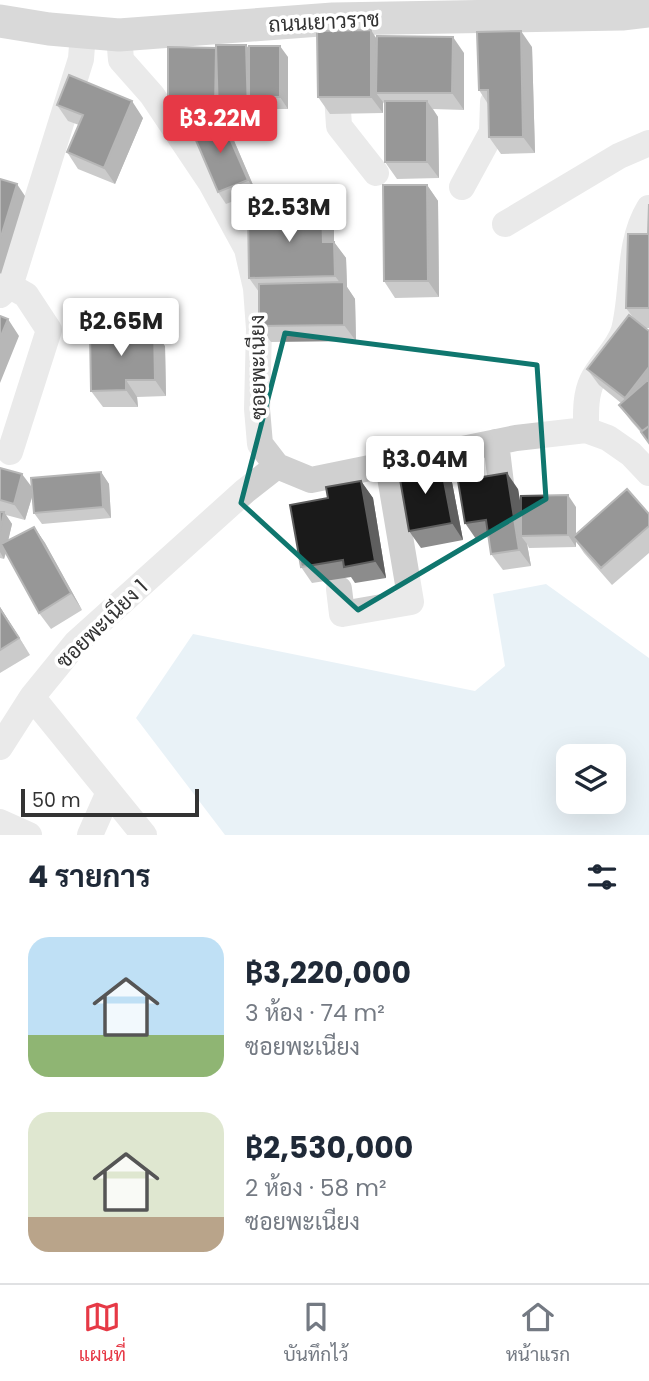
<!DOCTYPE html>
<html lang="th">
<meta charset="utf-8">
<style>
:root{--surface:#fff;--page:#f6f6f7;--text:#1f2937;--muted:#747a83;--line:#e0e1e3;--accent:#e63946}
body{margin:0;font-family:Poppins,Sarabun,sans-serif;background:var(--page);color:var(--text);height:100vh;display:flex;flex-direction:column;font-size:26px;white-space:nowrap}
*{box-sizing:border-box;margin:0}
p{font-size:23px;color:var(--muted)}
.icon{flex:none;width:38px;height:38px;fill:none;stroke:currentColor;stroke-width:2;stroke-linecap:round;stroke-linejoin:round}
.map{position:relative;height:835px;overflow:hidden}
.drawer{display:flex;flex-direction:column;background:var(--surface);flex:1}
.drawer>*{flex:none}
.controls{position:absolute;left:556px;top:744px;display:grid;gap:14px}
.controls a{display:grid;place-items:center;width:70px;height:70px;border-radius:14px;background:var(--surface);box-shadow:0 7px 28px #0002;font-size:35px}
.scale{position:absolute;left:21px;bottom:18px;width:178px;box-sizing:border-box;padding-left:7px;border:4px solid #333;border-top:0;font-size:19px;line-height:24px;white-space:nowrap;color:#333;-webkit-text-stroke:5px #fff;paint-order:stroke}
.price{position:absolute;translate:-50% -60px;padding:0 16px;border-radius:7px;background:#fff;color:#222;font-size:23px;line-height:46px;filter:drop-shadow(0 2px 4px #0008)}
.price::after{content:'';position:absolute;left:50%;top:42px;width:21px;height:16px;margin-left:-10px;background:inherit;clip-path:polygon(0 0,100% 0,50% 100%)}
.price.on{background:var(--accent);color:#fff}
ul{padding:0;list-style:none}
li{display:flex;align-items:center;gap:21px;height:175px;padding:0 28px}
li span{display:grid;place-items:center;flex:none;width:196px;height:140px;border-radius:21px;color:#555}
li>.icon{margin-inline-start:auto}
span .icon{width:84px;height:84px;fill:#fffc;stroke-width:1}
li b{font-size:30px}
h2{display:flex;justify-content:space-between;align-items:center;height:84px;padding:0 28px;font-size:30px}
.tab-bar{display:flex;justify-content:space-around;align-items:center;height:98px;border-top:2px solid var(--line);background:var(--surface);font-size:19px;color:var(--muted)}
.tab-bar a{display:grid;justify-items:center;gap:4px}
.tab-bar .on{color:var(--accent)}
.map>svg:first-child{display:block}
</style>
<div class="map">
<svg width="649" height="835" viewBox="0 0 649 835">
<rect width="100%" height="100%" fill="#fff"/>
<path fill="#cfe2ee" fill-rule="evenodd" d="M546 584 649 658V835H225L136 718 193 634 475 691 505 666 493 594ZM569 756H614V802H569Z"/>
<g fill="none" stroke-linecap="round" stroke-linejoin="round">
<path stroke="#d0d0d0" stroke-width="26" d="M119 35 121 60 152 95 211 183 247 249 256 288 259 329 257 409 260 444 277 466 311 480 516 438 586 430 608 438 631 454 649 473
M336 79 339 126 376 173
M462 187 492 132 493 102
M505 224 619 156 649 143
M0 295 10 286 81 59 83 32
M586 430C586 414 585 396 592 381 600 363 618 350 624 330 634 291 627 244 649 208
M496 442 502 492
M10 452 49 330 26 295 10 286
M339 589 342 614 411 602 388 465
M0 747 32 697
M0 822 29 835
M90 835 109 792
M144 835 32 697 76 643 245 491 277 466"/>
<path stroke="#ababab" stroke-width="33" d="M0 21 49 29 119 35 333 19 622 14 649 11"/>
</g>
<path fill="#8c8c8c" d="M377 39 464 53V110L433 109 438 117 439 178 397 179 385 162V105L383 102V113L330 114 318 97Z
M246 45 249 49 288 57V109H257L255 106 256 124 226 125 229 129 256 192 226 204 218 192 221 118 218 114 172 113 168 107 216 48Z
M532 47 535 153 501 154 489 137 488 104 479 90Z
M57 105 143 118 115 184 78 169 67 152 79 125 68 121Z
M427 185 438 201 439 297 395 298 384 281Z
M649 204V328H646L644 436 631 421 619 405 621 403 599 385 587 369 635 320 626 308 648 234Z
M322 208 334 224V242L346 258 347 287 355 299 356 341 271 342 259 326V292L249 278Z
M165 346 166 396 137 397 138 407H103L91 391Z
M440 460 451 477 463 540 421 548 409 531Z
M0 468 32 488 101 472 109 484 111 518 42 524 34 513 33 494 25 520 6 515 12 524 8 540 34 527 45 543 82 610 51 629 39 613 6 553 4 559 0 558Z
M361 481 373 498 386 578 355 583 351 577 312 583 301 567 328 498Z
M518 489 521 507H576V534L649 514V553L612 585 584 553 576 541V547L529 548 527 544 531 566 503 570 491 554 489 537 476 539 465 523Z
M0 607 30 655 0 673Z"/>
<path fill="#5f5f5f" d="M371 30 382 47 376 93 383 102V113L371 97Z
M521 31 532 47 535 153 523 137Z
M453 37 464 53V110L452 93Z
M246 45 254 56 249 97 255 106 256 124 248 113Z
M280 46 288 57V109L280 97Z
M216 48 219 114 215 108Z
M132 101 143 118 115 184 104 168Z
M427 101 438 117 439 178 427 162Z
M221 118 229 129 256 192 248 180Z
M17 184 25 196 1 274 0 273V240Z
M427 185 438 201 439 297 428 281Z
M322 208 334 224V258L323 242Z
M334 242 346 258 347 287 355 299 356 341 344 325V288L335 276Z
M8 319 19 336 0 383V338Z
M154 330 165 346 166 396 155 380Z
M649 367V398L636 415 625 398Z
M126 380 137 397 138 407 126 390Z
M440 460 451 477 463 540 452 523Z
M101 472 109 484 111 518 103 507Z
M507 473 518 489 526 536H521L527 544 531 566 519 550Z
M22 474 34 490 25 520 14 504Z
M361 481 373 498 386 578 375 561Z
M568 495 576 507V540L573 537 576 541V547L568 535Z
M4 512 12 524 4 559 0 552V531Z
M34 527 45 543 82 610 71 593Z
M0 607 30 655 19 638 0 609Z"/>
<path fill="#1a1a1a" stroke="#5f5f5f" stroke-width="2" d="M371 30V97H318L317 31Z
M521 31 523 137H489L488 90H479L477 32Z
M377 36 453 37 452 93H376Z
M216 45H246L248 113 218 114Z
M249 46H280V97H249Z
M168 47 216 48 215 108 168 107Z
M69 75 132 101 104 168 67 152 83 115 57 105Z
M385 101H427V162H385Z
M221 118 248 180 218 192 192 131Z
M0 179 17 184 0 240Z
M383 185H427L428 281H384Z
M649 204V308H626L628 234H648Z
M322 208 323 242H334L335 276 249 278 248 210Z
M344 282V325L259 326V284Z
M629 315 649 331V367L625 398 587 369Z
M0 316 8 319 0 338Z
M154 330 155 380H126V390L91 391 90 331Z
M649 379V426L642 431 619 405Z
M649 426V443L641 432Z
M440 460 452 523 409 531 398 468Z
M0 468 22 474 14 504 0 500Z
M101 472 103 507 34 513 31 478Z
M507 473 519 550 491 554 486 520 465 523 458 481Z
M361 481 375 561 344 567 343 560 301 567 290 505 328 498 326 487Z
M627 489 649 514V526L601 568 573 537Z
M568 495V535L521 536V496Z
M0 512H4L0 531Z
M34 527 71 593 39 613 1 544Z
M0 609 19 638 0 650Z"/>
<path d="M0 0H649V835H0ZM285 333 537 365 546 499 358 610 241 503Z" fill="#fff" fill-opacity=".55" fill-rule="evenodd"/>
<path fill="none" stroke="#0f766e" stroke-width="5" stroke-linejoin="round" d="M285 333 537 365 546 499 358 610 241 503Z"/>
<g text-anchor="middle" stroke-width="7" stroke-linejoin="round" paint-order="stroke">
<g font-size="21" fill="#333" stroke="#fff">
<text transform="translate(324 22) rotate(-3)" y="7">ถนนเยาวราช</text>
<text transform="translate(258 367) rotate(-91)" y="7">ซอยพะเนียง</text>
<text transform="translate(102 624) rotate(-44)" y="7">ซอยพะเนียง 1</text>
</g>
</g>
</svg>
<div class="controls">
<a><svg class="icon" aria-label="layers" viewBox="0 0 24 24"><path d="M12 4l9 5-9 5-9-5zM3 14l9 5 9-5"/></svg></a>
</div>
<div class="scale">50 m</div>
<b class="price on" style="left:220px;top:155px">฿3.22M</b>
<b class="price" style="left:289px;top:244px">฿2.53M</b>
<b class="price" style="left:121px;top:358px">฿2.65M</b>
<b class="price" style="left:425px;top:496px">฿3.04M</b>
</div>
<section class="drawer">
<h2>4 รายการ<svg class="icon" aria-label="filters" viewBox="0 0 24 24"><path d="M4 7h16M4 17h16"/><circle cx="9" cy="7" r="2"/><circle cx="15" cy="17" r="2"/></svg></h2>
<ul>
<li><span style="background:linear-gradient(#bfe0f5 70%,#8fb573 0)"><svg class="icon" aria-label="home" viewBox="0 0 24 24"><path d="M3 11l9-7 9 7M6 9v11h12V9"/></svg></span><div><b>฿3,220,000</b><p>3 ห้อง · 74 m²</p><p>ซอยพะเนียง</p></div></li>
<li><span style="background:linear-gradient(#dfe7d0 75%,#b9a48a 0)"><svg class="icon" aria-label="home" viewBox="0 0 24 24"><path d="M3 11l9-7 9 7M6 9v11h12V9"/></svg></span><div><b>฿2,530,000</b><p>2 ห้อง · 58 m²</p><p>ซอยพะเนียง</p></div></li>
</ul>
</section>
<nav class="tab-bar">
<a class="on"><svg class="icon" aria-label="map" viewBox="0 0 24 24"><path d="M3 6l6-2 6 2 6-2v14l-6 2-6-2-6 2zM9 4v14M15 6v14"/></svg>แผนที่</a>
<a><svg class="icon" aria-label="saved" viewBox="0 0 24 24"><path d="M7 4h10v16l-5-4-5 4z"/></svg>บันทึกไว้</a>
<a><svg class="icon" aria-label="home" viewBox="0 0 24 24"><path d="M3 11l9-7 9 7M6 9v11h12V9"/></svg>หน้าแรก</a>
</nav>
